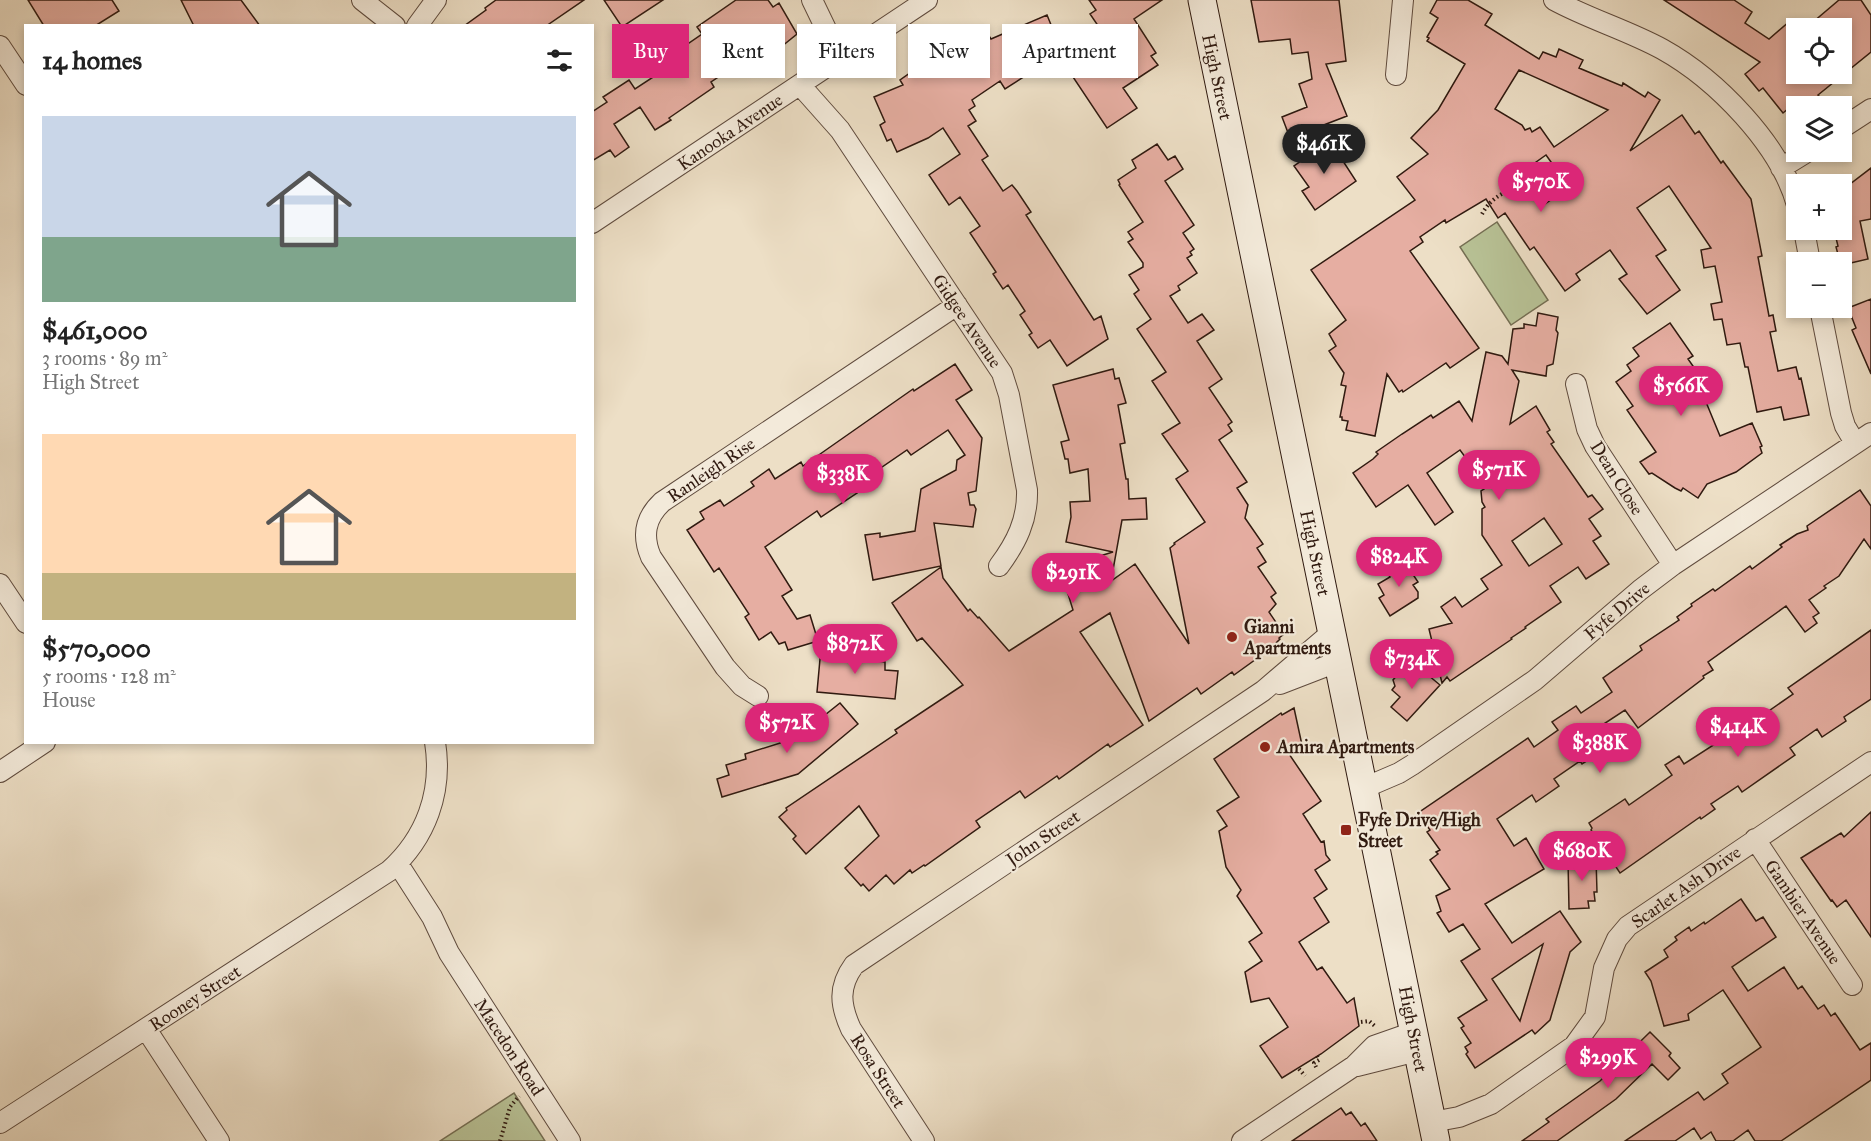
<!DOCTYPE html>
<meta charset="utf-8">
<style>
:root{--surface:#fff;--page:#f6f6f6;--text:#222;--muted:#767676;--accent:#db2777}
body{margin:0;font-family:"IM FELL Great Primer",serif;background:var(--page);color:var(--text);height:100vh;display:flex;flex-direction:column;font-size:22px;white-space:nowrap}
*{box-sizing:border-box;margin:0}
p{font-size:20px;color:var(--muted)}
.icon{flex:none;width:33px;height:33px;fill:none;stroke:currentColor;stroke-width:2;stroke-linecap:round;stroke-linejoin:round}
.map{position:relative;flex:1;overflow:hidden}
.side{position:absolute;left:24px;top:24px;width:570px;height:720px;display:flex;flex-direction:column;background:var(--surface);border-radius:0px;box-shadow:0 3px 9px #0003}
.side>*{flex:none}
.top-card{position:absolute;left:612px;top:24px;width:570px;height:54px;display:flex;gap:12px}
.buttons{position:absolute;left:1786px;top:18px;display:grid;gap:12px}
.buttons a{display:grid;place-items:center;width:66px;height:66px;border-radius:0px;background:var(--surface);box-shadow:0 3px 9px #0003;font-size:30px}
.price{position:absolute;translate:-50% -51px;padding:0 14px;border-radius:21px;background:var(--accent);color:#fff;font-size:20px;line-height:39px;filter:drop-shadow(0 2px 3px #0008)}
.price::after{content:'';position:absolute;left:50%;top:36px;width:18px;height:14px;margin-left:-9px;background:inherit;clip-path:polygon(0 0,100% 0,50% 100%)}
.price.current{background:#222;color:#fff}
ul{padding:0;list-style:none}
li{display:grid;align-content:center;gap:12px;height:318px;padding:0 18px}
li span{display:grid;place-items:center;height:186px;border-radius:0px;color:#555}
li>.icon{margin-inline-start:auto}
span .icon{width:108px;height:108px;fill:#fffc;stroke-width:1}
li b{font-size:26px}
h2{display:flex;justify-content:space-between;align-items:center;height:72px;padding:0 18px;font-size:26px}
.chip{padding:0 21px;border-radius:0px;background:var(--surface);box-shadow:0 3px 9px #0003;font-size:21px;line-height:54px}
.chip.current{background:var(--accent);color:#fff}
.map>svg:first-child{display:block}
</style>
<div class="map">
<svg width="1871" height="1141" viewBox="0 0 1871 1141">
<rect width="100%" height="100%" fill="#eddfc6"/>
<filter id="stains"><feTurbulence type="fractalNoise" baseFrequency=".00333" numOctaves="4"/><feColorMatrix values="0 0 0 0 .2 0 0 0 0 .09 0 0 0 0 .02 0 0 0 .5 -.17"/></filter>
<radialGradient id="worn" r=".72"><stop offset=".6" stop-color="#630" stop-opacity="0"/><stop offset="1" stop-color="#630" stop-opacity=".3"/></radialGradient>
<path fill="#b8c296" stroke="#746e53" stroke-width="1.5" d="M1497 222 1548 300 1511 325 1460 247Z
M514 1093 545 1141H440Z"/>
<path fill="#e6aea2" stroke="#301a10" stroke-width="1.5" fill-rule="evenodd" d="M28 0H112L119 11 95 26H44Z
M181 0H241L260 26H194Z
M496 0H584L546 26H464L486 10 485 8Z
M604 0H663L622 27Z
M736 0H768L773 7 779 3 797 34 781 47 772 53 770 50 738 71 735 66 711 82 714 87 669 118 671 120 655 130 640 107 614 124 629 147 615 157 610 150 592 161V112L607 102 603 97 629 80 635 89 667 68 663 61 702 34 697 27Z
M1089 0H1162L1134 19 1156 53 1151 56 1158 65 1123 88 1137 108 1107 128 1073 77 1114 49 1090 14 1096 10Z
M1251 0H1339L1346 61 1326 64 1347 116 1290 138 1282 117 1307 107 1299 84 1312 79 1308 52 1292 54 1290 39 1259 42Z
M1437 0H1468L1492 14 1485 25 1539 59 1543 52 1556 57 1559 49 1583 60 1579 68 1622 86 1623 83 1645 97 1648 92 1660 100 1630 151 1682 115 1695 134 1699 131 1721 163 1723 161 1751 199 1762 256 1758 257 1769 316 1773 315 1776 331 1770 332 1778 371 1796 367 1799 379 1801 378 1809 415 1784 420 1781 407 1757 412 1748 367H1745L1740 343 1727 345 1722 319 1714 320 1711 304 1722 302 1715 266 1704 268 1701 250 1711 248 1669 186 1637 208 1666 250 1656 256 1680 290 1647 314 1619 279 1627 274 1610 250 1576 274 1580 280 1565 291 1534 247 1530 250 1505 213 1498 218 1486 199 1446 223 1445 220 1420 237 1423 242 1410 251 1479 348 1450 368 1446 363 1403 392 1402 390 1399 392 1387 374 1375 436 1346 430 1348 421 1342 420V417H1340L1346 386 1341 385 1344 373 1329 351 1336 346 1329 334 1346 320 1311 270 1415 200 1397 177 1428 154 1411 138 1438 110 1465 64 1427 41 1429 38 1427 37 1438 18 1430 13ZM1519 70 1608 110 1554 147 1540 127 1532 132 1530 128 1525 130 1522 125 1495 109ZM1546 155 1569 187 1545 204 1522 172Z
M1664 0H1734L1752 12 1745 23 1769 39 1790 21 1797 28V74H1842V28H1806L1839 0H1861L1871 15V52L1818 95 1821 98 1810 106 1801 98 1783 113 1763 88 1759 91 1745 74 1760 62Z
M1047 15 1065 59 1028 74 1005 89 1000 81 972 100 975 106 969 110 976 121 968 126 988 156 982 160 1003 191 1012 185 1017 191 1031 212 1026 215 1094 320 1101 316 1108 339 1067 366 1050 340 1038 348 1029 335 1032 333 1020 315 1025 311 1008 285 1003 289 993 274 996 272 970 233 980 226 960 197 949 205 929 175 960 154 943 128 928 138 897 152 891 139 887 141 880 125 885 122 874 97 903 85 900 80 914 70 909 63 921 55 927 62 982 25 991 39Z
M1330 141 1356 181 1315 210 1302 191 1309 187 1294 166Z
M1157 144 1168 160 1175 156 1183 169 1165 181 1194 225 1183 233 1194 249 1190 252 1192 255 1187 258 1197 273 1178 286 1180 290 1170 296 1188 323 1202 314 1214 330 1197 341 1222 379 1209 388 1232 422 1228 425 1232 431 1219 440 1247 482 1237 488 1248 505 1245 518 1263 544 1257 548 1266 562 1258 567 1276 593 1271 597 1276 604 1269 612 1284 634 1279 638 1280 639 1276 643 1277 644 1234 675 1232 672 1201 694 1197 688 1149 721 1110 613 1080 632 1143 725 1110 747 1108 744 1059 779 1057 776 1025 798 1020 791 976 821 980 827 925 866 924 865 912 873 910 870 894 884 886 875 869 891 863 884 861 886 845 868 879 836 859 806 806 854 793 839 796 836 779 817 787 810 786 808 897 733 895 730 963 685 922 638 917 641 892 603 941 567 943 578 968 611 970 609 978 618 979 617 1009 651 1073 610 1060 568 1113 552 1066 542 1071 517 1070 502 1090 501 1088 469 1070 473 1068 459H1065L1061 442 1069 440 1053 385 1113 369 1115 379 1119 378 1126 403 1118 405 1125 443 1120 444 1126 479H1128L1129 499 1146 498 1147 519 1122 520 1111 581 1135 564 1189 644 1170 548 1175 544 1174 543 1205 522 1176 479 1188 471 1162 434 1180 423 1152 381 1166 372 1137 329 1151 319 1134 294 1139 290 1129 275 1143 267V263L1128 242 1133 239 1128 232 1143 222 1119 185 1120 184 1118 180 1136 168 1132 160Z
M1871 168V219L1860 221 1868 259 1842 265V262H1840L1836 247 1838 246 1834 230H1842V186L1850 184Z
M1871 299V374L1852 330 1856 328 1848 308Z
M1538 313 1558 317 1556 330 1558 333 1553 364 1547 366 1546 376 1512 370 1519 381 1510 424 1536 406 1550 430 1547 432 1554 442 1551 444 1588 497 1592 495 1603 509 1589 519 1601 536 1593 541 1609 564 1586 579 1578 567 1550 586 1561 602 1525 627 1526 628 1511 638 1512 639 1450 681 1447 677 1442 683 1429 629 1452 623 1441 607 1455 597 1462 607 1488 589 1481 579 1502 565 1482 535V509L1485 507 1482 502 1481 491 1484 489 1475 475 1477 473 1460 450 1427 473 1453 512 1435 525 1408 485 1376 507 1353 473 1373 459 1378 454 1376 452 1402 434 1431 415 1433 418 1459 401 1472 421 1486 352 1502 356 1508 364 1513 329 1524 328V324L1536 326ZM1544 518 1562 544 1529 566 1512 541Z
M1670 323 1693 356 1688 359 1714 396 1706 402 1720 436 1752 423 1762 446 1760 447 1762 453 1736 472 1707 484 1698 498 1683 488 1681 491 1675 488 1652 473 1649 474 1640 462 1656 452 1627 410 1633 406 1616 382 1631 371 1627 365 1639 356 1633 348Z
M955 364 972 390 956 400 982 438 976 491 968 493 970 505H974L976 509 973 527 934 523 941 566 873 580 865 535 880 533V537L915 531 921 489 956 470 957 460 965 455 948 430 911 455 907 450 853 487 857 493 821 517 817 511 765 547 792 590 782 596 797 619 810 615 818 641 788 650 785 642 779 644 771 632 759 640 745 617 749 614 719 568 714 572 687 530 704 519 700 512 720 500 724 506 754 486 751 482 769 469 775 479 801 462 803 466 913 389 914 391Z
M1860 490 1871 506V549L1864 539 1839 576 1824 586 1826 588 1809 600 1819 613 1813 617 1817 623 1805 632 1786 606 1708 662 1713 670 1703 676 1704 678 1638 728 1625 710 1593 731 1605 749 1582 764 1580 761 1554 779 1559 786 1536 802 1532 795 1497 819 1514 846 1526 838 1544 869 1485 904 1512 943 1560 911 1581 942 1570 952 1550 1020 1535 1034 1532 1030 1475 1068 1466 1054 1468 1052 1465 1047 1471 1043 1461 1028 1464 1026 1458 1018 1487 1000 1461 961 1480 949 1463 924 1449 932 1437 913 1441 911 1436 896 1450 889 1430 860 1438 854 1436 852 1440 850 1427 832 1430 830 1418 813 1528 738 1534 747 1558 730 1552 722 1576 706 1581 713 1612 692 1603 678 1642 650 1640 646 1679 620 1677 617 1692 606 1691 604 1713 589 1715 591 1750 566 1752 569 1782 547 1780 545 1797 534 1808 530 1807 526ZM1543 944 1520 1021 1492 979Z
M1405 558 1415 571 1412 573 1418 582 1413 585 1418 592V598L1390 616 1379 598 1384 595 1378 584 1390 577 1386 571Z
M1871 630V699L1844 717 1846 721 1822 737 1817 729 1790 748 1795 755 1742 792 1738 786 1711 804 1715 809 1701 819 1700 817 1620 873 1591 830 1592 828 1589 823 1625 799 1629 805 1672 775 1665 765 1679 756 1684 764 1749 722 1750 724 1793 694 1788 688Z
M821 648 862 652 861 659 885 662V670L898 671 895 699 817 692Z
M1410 660 1440 685 1407 721 1391 707 1400 697 1392 690 1395 686 1393 680Z
M840 703 858 724 798 774 722 797 717 779 729 775 726 765 746 759 745 754 796 738Z
M1294 708 1302 745 1289 754 1321 801 1303 814 1321 842 1324 841 1326 855 1330 860 1315 870 1327 889 1314 898 1329 922 1299 942 1317 970 1322 967 1347 1003 1354 998 1359 1026 1321 1054 1282 1078 1260 1046 1288 1027 1269 998 1251 1002 1245 972 1262 961 1249 942 1262 933 1237 896 1241 890 1226 867 1219 831 1227 826 1217 811 1239 797 1214 759 1281 713 1282 715Z
M1871 812V937L1846 900 1837 907 1832 900 1831 901 1801 858 1841 833 1844 837Z
M1570 858H1596L1597 892H1594L1595 901H1588L1589 908 1569 909 1568 860Z
M1741 899 1756 921 1763 917 1776 937 1732 967 1748 991 1784 967 1798 989 1802 986 1818 1009 1824 1005 1831 1016 1835 1013 1860 1050 1871 1043V1080L1781 1141H1755L1748 1130 1733 1141H1716L1711 1132 1701 1139 1694 1128 1675 1141H1625L1698 1092 1704 1100 1728 1083 1722 1074 1761 1047 1723 990 1688 1014 1689 1020 1664 1026 1651 981 1645 972 1668 957 1664 950 1677 940 1675 937 1689 927 1691 931 1704 922 1705 924Z
M1650 1032 1671 1053 1669 1056 1680 1068 1668 1080 1652 1064 1616 1099 1557 1141H1522L1549 1122 1546 1119 1600 1081Z
M1341 1108 1346 1115 1351 1112 1361 1126 1365 1123 1377 1141H1292Z"/>
<g fill="none" stroke-linecap="round" stroke-linejoin="round">
<defs>
<path id="minor" d="M362 0 395 26
M812 0 840 58
M1554 0C1589 19 1627 30 1662 49 1716 79 1780 144 1797 205
M417 26 436 0
M0 46 26 85
M1396 75 1403 0
M800 85 840 130 1002 373 1009 395 1027 490C1028 520 1016 543 999 566
M1842 128 1871 109
M1781 168 1807 152
M592 223 927 0
M1804 230 1810 262
M1820 308 1841 413 1845 426 1855 443
M1576 384 1587 429 1595 446 1673 565
M0 584 26 623
M1280 684 1337 662
M758 696 742 686 725 667 651 557C642 536 645 518 662 502L957 305
M0 772 45 742
M1364 788 1399 773 1412 765 1535 680 1640 590 1673 565 1871 433
M1755 839 1852 985
M398 864 432 917 449 953 570 1141
M146 1029 219 1141
M1357 1066 1417 1051
M1432 1122 1459 1117 1491 1104 1574 1046 1595 1017 1604 968 1617 939 1628 926 1871 762
M0 1123 389 871C426 838 443 792 435 742
M924 1141 851 1029C840 1005 838 987 854 965L1263 691 1331 633
M1242 1141 1354 1066 1374 1046 1414 1032"/>
<path id="secondary" d="M1202 0 1436 1141"/>
</defs>
<use href="#minor" stroke="#5f4b3e" stroke-width="22"/>
<use href="#secondary" stroke="#301a10" stroke-width="29"/>
<path stroke="#301a10" stroke-width="4" stroke-dasharray="1.5 3" stroke-linecap="butt" d="M1482 214C1491 197 1507 190 1525 185
M1361 1022 1369 1021 1376 1027
M1317 1056 1319 1060 1314 1063 1317 1069
M1299 1069 1305 1076
M500 1141 510 1107 519 1096"/>
<use href="#minor" stroke="#f3eada" stroke-width="20"/>
<use href="#secondary" stroke="#f3eada" stroke-width="27"/>
</g>
<g fill="#8f2418" stroke="#f3eada" stroke-width="2">
<circle cx="1232" cy="637" r="6"/>
<circle cx="1265" cy="747" r="6"/>
<rect x="1340" y="824" width="12" height="12" rx="3"/>
</g>
<g text-anchor="middle" stroke-width="4.5" stroke-linejoin="round" paint-order="stroke">
<g font-size="18" fill="#301a10" stroke="#f3eada">
<text transform="translate(1217 77) rotate(78)" y="6">High Street</text>
<text transform="translate(730 132) rotate(-34)" y="6">Kanooka Avenue</text>
<text transform="translate(967 321) rotate(56)" y="6">Gidgee Avenue</text>
<text transform="translate(711 470) rotate(-34)" y="6">Ranleigh Rise</text>
<text transform="translate(1617 478) rotate(58)" y="6">Dean Close</text>
<text transform="translate(1315 553) rotate(78)" y="6">High Street</text>
<text transform="translate(1617 611) rotate(-40)" y="6">Fyfe Drive</text>
<text transform="translate(1043 838) rotate(-34)" y="6">John Street</text>
<text transform="translate(1686 887) rotate(-35)" y="6">Scarlet Ash Drive</text>
<text transform="translate(1803 912) rotate(56)" y="6">Gambier Avenue</text>
<text transform="translate(195 998) rotate(-33)" y="6">Rooney Street</text>
<text transform="translate(1413 1029) rotate(79)" y="6">High Street</text>
<text transform="translate(509 1047) rotate(57)" y="6">Macedon Road</text>
<text transform="translate(878 1071) rotate(57)" y="6">Rosa Street</text>
</g>
<g font-size="18" font-weight="bold" fill="#301a10" stroke="#f3eada" text-anchor="start">
<text x="1244" y="633">Gianni<tspan x="1244" dy="21">Apartments</tspan></text>
<text x="1277" y="753">Amira Apartments</text>
<text x="1358" y="826">Fyfe Drive/High<tspan x="1358" dy="21">Street</tspan></text>
</g>
</g>
<rect width="100%" height="100%" filter="url(#stains)"/>
<rect width="100%" height="100%" fill="url(#worn)"/>
</svg>
<div class="buttons">
<a><svg class="icon" aria-label="locate" viewBox="0 0 24 24"><circle cx="12" cy="12" r="6"/><path d="M12 2v4M12 18v4M2 12h4M18 12h4"/></svg></a>
<a><svg class="icon" aria-label="layers" viewBox="0 0 24 24"><path d="M12 4l9 5-9 5-9-5zM3 14l9 5 9-5"/></svg></a>
<a>+</a>
<a>−</a>
</div>
<b class="price current" style="left:1324px;top:175px">$461K</b>
<b class="price" style="left:1541px;top:213px">$570K</b>
<b class="price" style="left:1681px;top:417px">$566K</b>
<b class="price" style="left:1499px;top:501px">$571K</b>
<b class="price" style="left:843px;top:505px">$338K</b>
<b class="price" style="left:1399px;top:588px">$824K</b>
<b class="price" style="left:1073px;top:604px">$291K</b>
<b class="price" style="left:855px;top:675px">$872K</b>
<b class="price" style="left:1412px;top:690px">$734K</b>
<b class="price" style="left:787px;top:754px">$572K</b>
<b class="price" style="left:1738px;top:758px">$414K</b>
<b class="price" style="left:1600px;top:774px">$388K</b>
<b class="price" style="left:1582px;top:882px">$680K</b>
<b class="price" style="left:1608px;top:1089px">$299K</b>
<div class="top-card">
<a class="chip current">Buy</a>
<a class="chip">Rent</a>
<a class="chip">Filters</a>
<a class="chip">New</a>
<a class="chip">Apartment</a>
</div>
<section class="side">
<h2>14 homes<svg class="icon" aria-label="filters" viewBox="0 0 24 24"><path d="M4 7h16M4 17h16"/><circle cx="9" cy="7" r="2"/><circle cx="15" cy="17" r="2"/></svg></h2>
<ul>
<li><span style="background:linear-gradient(#c9d6e8 65%,#7fa58c 0)"><svg class="icon" aria-label="home" viewBox="0 0 24 24"><path d="M3 11l9-7 9 7M6 9v11h12V9"/></svg></span><div><b>$461,000</b><p>3 rooms · 89 m²</p><p>High Street</p></div></li>
<li><span style="background:linear-gradient(#ffd9b3 75%,#c2b280 0)"><svg class="icon" aria-label="home" viewBox="0 0 24 24"><path d="M3 11l9-7 9 7M6 9v11h12V9"/></svg></span><div><b>$570,000</b><p>5 rooms · 128 m²</p><p>House</p></div></li>
</ul>
</section>
</div>
